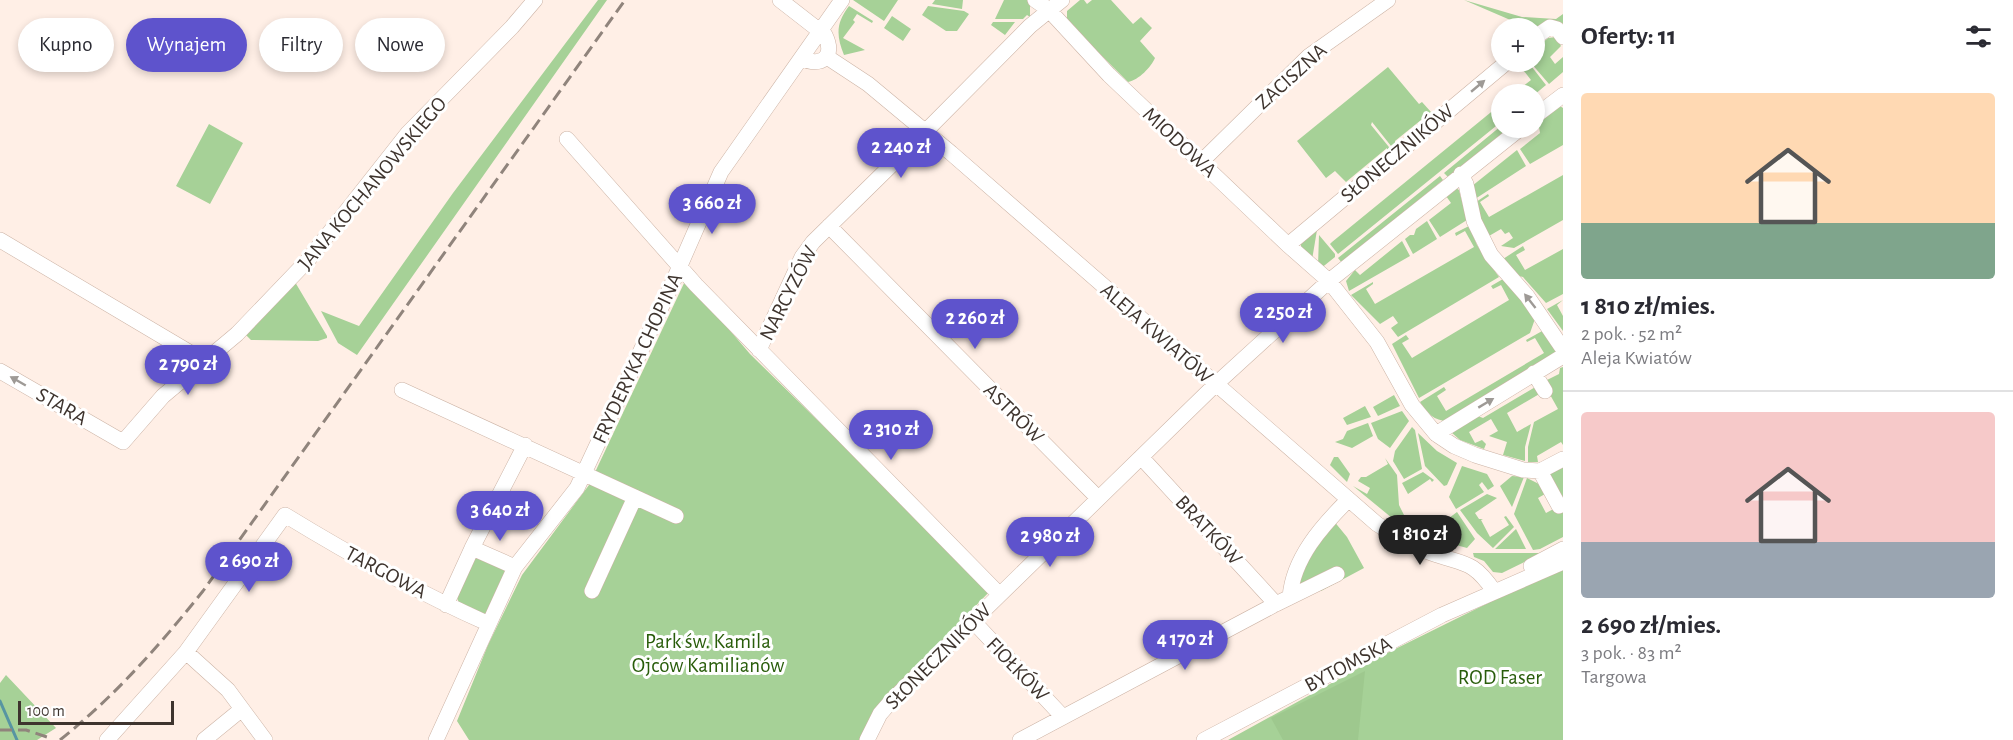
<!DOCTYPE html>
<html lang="pl">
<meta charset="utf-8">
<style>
:root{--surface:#fff;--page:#f2f2f3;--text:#2b2b33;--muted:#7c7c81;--line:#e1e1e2;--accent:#5e53cc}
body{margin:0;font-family:"Alegreya Sans",sans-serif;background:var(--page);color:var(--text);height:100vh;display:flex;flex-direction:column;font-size:22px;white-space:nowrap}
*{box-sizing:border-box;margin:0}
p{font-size:20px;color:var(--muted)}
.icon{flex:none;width:33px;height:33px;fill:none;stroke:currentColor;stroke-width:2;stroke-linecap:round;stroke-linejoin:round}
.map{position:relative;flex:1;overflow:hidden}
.drawer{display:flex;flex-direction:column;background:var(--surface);width:450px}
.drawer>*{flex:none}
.banner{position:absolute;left:18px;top:18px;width:570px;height:54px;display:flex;gap:12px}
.buttons{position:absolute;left:1491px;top:18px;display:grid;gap:12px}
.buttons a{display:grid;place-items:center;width:54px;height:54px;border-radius:50%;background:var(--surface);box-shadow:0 3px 9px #0003;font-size:30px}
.scale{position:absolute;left:18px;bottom:15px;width:156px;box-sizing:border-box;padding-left:6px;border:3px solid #3e342e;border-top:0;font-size:16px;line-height:21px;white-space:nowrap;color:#3e342e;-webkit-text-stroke:4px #fff;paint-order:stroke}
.price{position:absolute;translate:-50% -51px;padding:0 14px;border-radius:21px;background:var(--accent);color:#fff;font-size:20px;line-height:39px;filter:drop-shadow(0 2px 3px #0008)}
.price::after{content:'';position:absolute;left:50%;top:36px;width:18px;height:14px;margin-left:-9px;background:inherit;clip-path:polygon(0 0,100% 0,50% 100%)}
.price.current{background:#222;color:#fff}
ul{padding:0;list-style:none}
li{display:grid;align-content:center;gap:12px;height:318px;padding:0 18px}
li+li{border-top:2px solid var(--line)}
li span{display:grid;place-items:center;height:186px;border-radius:6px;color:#555}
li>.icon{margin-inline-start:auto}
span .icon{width:108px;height:108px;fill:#fffc;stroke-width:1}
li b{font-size:26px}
h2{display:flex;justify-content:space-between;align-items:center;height:72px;padding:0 18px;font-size:26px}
.chip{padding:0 21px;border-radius:27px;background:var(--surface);box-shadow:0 3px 9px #0003;font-size:21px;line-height:54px}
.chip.current{background:var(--accent);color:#fff}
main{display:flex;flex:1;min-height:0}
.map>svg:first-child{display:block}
</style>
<main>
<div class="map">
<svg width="1563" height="740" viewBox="0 0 1563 740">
<rect width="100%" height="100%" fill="#ffefe6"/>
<path fill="#a6d197" d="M598 0H607L357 355 338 343 321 311 359 326 453 193Z
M853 0H898L884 21Z
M935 0H963L962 9 932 4Z
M1004 0H1027L1030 2V17L1027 15 1023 19H995Z
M1080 0H1084L1087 4 1092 0H1111L1133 24 1141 17 1152 28 1140 41 1155 58C1151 67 1139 80 1128 82L1070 24 1067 20V11Z
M1464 0 1522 17 1556 19 1563 14V23L1559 26 1535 31 1534 28H1529Z
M849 6 873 21 872 23 857 14 853 20 855 22 843 38 865 50 844 55C836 35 836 23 849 6Z
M928 6 964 11 969 14 957 31H946L922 15Z
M892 16 911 29 903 41 884 28Z
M993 22H1015L1005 35 991 25Z
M1556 37 1561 46 1550 57 1555 64 1563 57V72L1549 84 1530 62H1534L1535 49 1548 38Z
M1521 62H1528L1546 85 1534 95 1513 94 1531 80 1520 66 1519 63Z
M1388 67 1419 104 1422 102 1431 112 1395 141V151L1372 122 1371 125 1393 152 1388 157 1387 148 1346 182 1335 171 1326 178 1297 141Z
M1501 104V122L1338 254 1330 244 1332 242Z
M1560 106 1563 108V145L1530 164 1520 149 1540 133 1538 121 1556 107Z
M209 124 243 143 210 204 176 186Z
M1501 126 1502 128H1509L1448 177 1444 173Z
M1517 150 1526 166 1475 199 1472 186Z
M1563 175V220L1514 248 1501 246 1513 238 1509 232 1505 234 1501 229 1489 236 1479 218 1476 202 1488 194 1489 196 1480 202 1489 217Z
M1440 176 1443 180 1342 263 1338 258Z
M1456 188 1459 190 1467 220 1440 237 1429 220 1451 203 1446 196Z
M1427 221 1437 239 1413 254 1405 239 1410 235H1414L1416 229Z
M1318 224 1312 260 1301 248V243Z
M1469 226 1477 245 1499 277 1398 337 1391 328 1398 323 1393 316 1380 324 1351 295 1373 282V284L1366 289 1375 304 1474 247 1465 231 1456 236 1455 233Z
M1319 235 1335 254V257L1320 269 1318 266Z
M1402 241 1410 256 1349 291 1346 281 1355 270 1360 275Z
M1523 246 1525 250 1516 255 1525 270 1563 249V294L1546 303 1523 277 1515 275 1503 259Z
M686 279 750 354 991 590 878 707 863 740H469L457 721 488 645 522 575 589 485Z
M1503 279 1536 316 1530 333 1419 398 1392 344 1406 335 1409 339 1402 343 1412 358 1509 300 1501 285 1493 289 1491 286Z
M295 282 327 336V338L318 341 251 340 245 334Z
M1563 300 1557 305 1563 316V331L1547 309Z
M1544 330 1556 347V354L1448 421C1434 421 1427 413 1420 402L1444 387 1446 390 1437 396 1446 411 1544 353 1535 338 1527 342 1526 340Z
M1563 367V445L1561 442 1537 456 1538 462H1528V447L1534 422 1558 409 1543 382 1559 374 1560 368Z
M1537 386 1541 393 1507 413 1517 432 1531 424 1525 447V461L1503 455 1507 442 1489 436 1498 431 1491 419 1469 432 1475 443 1482 440 1486 444 1484 449 1460 440 1451 432 1475 415 1483 418Z
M1394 395 1400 406 1378 416 1373 407Z
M1365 406 1371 417 1347 425 1343 418Z
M1402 411 1409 421 1390 448 1378 439 1371 423Z
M1368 423 1373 436 1352 448 1335 442 1343 439 1347 431Z
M1412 427 1415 430 1422 469 1404 479 1393 461 1395 451Z
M1418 433 1437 451 1457 463 1447 485 1444 486 1425 466Z
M1334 457H1338L1350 474 1347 482 1330 465Z
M1385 458 1397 475 1399 505 1407 521 1403 527 1353 486 1367 494 1370 488 1358 481 1361 477H1366L1388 464Z
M1462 466 1487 474 1494 486 1488 490 1482 482 1479 485 1484 492 1456 509 1449 497Z
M1563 467V537L1540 549 1533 550 1514 514 1527 478 1539 484 1545 494 1538 498 1546 513 1561 505 1547 476Z
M1423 472 1434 480 1432 482 1430 479 1408 494 1402 483Z
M1512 476 1524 477 1512 507 1500 486Z
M1487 494 1497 498 1475 513 1479 519H1483L1481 520 1490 537 1509 525 1504 517 1506 516 1514 527 1493 548 1477 533 1460 510Z
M1457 512 1475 539 1467 548 1438 540 1445 521Z
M1333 520 1347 537 1364 568 1321 591 1295 592 1301 566Z
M1417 520H1442L1435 538 1428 536Z
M1516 529 1526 549H1495Z
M1563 541V543L1502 573 1493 572 1484 561 1474 557 1473 553H1540Z
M471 555 504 567 507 572 486 615C479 612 465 609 459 602 452 593 467 566 471 555Z
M1563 566V740H1228L1377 658Z
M6 675 56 728 37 740H0V683Z"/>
<path fill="#9ec88e" d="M1365 671 1358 740H1283L1271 718Z"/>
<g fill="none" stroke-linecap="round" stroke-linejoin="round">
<path stroke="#5795a2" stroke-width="3" d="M0 701 17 740"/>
<defs>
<path id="minor" d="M780 0 825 35C836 57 821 68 801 58
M1035 0 1048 9 1109 75 1288 245 1329 281 1377 342 1412 405 1436 434 1454 446 1475 455 1523 470 1540 471 1563 459
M1534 38 1550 27 1557 29 1563 37
M827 57 868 84 951 153 1377 524C1395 535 1411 546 1431 553 1464 565 1472 559 1494 591
M1534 117 1563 95
M567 139 696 285 999 594
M1202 161 1309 56 1388 0
M1461 174 1466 184 1474 221 1491 255 1527 296 1563 349
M829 226 1098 498
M0 240 204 361
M1288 245 1507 62
M759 350 802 257 813 242 916 141 1030 26 1062 0
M0 371 123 442 163 396 237 334 308 260 408 133 512 27 535 0
M1534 373 1545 391
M402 390 676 516
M1436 434 1563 356
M1141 457 1276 604
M1540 471 1559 506
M472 548 515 567
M1531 566 1563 549
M592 591 635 497
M1290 597C1293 558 1322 526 1348 500
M446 605 472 548 525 445
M973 621 1063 717
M186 652 228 690 265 740
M107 740 186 652 285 515C352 556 417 592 489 624
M204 740 242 709
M436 740 515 567 577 488 672 284 721 172 842 0
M867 740 880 714 893 699 1216 384 1329 281 1521 128
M1020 740 1276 604 1337 574
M1204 740 1442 615 1563 562"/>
</defs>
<use href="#minor" stroke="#ccb3a5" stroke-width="16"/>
<use href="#minor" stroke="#fff" stroke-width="15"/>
<path stroke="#90847c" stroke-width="3" stroke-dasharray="12 6" stroke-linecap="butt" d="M0 730H26L47 737
M60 740C115 696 159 646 203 591L625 0"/>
</g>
<defs><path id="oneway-solid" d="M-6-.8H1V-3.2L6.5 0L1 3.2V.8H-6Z" transform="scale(1.5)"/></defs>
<g fill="#9e9a96">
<use href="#oneway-solid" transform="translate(1478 86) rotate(-40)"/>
<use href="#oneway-solid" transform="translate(1530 301) rotate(-128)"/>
<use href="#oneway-solid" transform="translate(18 381) rotate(-150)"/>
<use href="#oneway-solid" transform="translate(1486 403) rotate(-31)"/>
</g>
<g text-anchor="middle" stroke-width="6" stroke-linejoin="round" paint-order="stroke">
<g font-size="21" fill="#3e342e" stroke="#fff">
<text transform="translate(1291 76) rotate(-42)" y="7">ZACISZNA</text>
<text transform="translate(1180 142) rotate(43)" y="7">MIODOWA</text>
<text transform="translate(1397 153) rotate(-40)" y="7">SŁONECZNIKÓW</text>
<text transform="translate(372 183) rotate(-50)" y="7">JANA KOCHANOWSKIEGO</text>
<text transform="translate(788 293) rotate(-63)" y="7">NARCYZÓW</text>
<text transform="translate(1157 333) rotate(41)" y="7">ALEJA KWIATÓW</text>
<text transform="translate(637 358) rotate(-65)" y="7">FRYDERYKA CHOPINA</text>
<text transform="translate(62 406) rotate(30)" y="7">STARA</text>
<text transform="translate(1014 413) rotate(45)" y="7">ASTRÓW</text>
<text transform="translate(1209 530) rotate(47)" y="7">BRATKÓW</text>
<text transform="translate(386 572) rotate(28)" y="7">TARGOWA</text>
<text transform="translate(938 656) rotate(-45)" y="7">SŁONECZNIKÓW</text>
<text transform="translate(1348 664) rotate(-28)" y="7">BYTOMSKA</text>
<text transform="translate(1018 669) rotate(46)" y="7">FIOŁKÓW</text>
</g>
<g font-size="21" fill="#295d0b" stroke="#fff">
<text x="708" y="648">Park św. Kamila<tspan x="708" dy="24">Ojców Kamilianów</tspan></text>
<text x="1500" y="684">ROD Faser</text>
</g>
</g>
</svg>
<div class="buttons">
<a>+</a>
<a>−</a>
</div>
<div class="scale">100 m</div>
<b class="price" style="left:901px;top:179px">2 240 zł</b>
<b class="price" style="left:712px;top:235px">3 660 zł</b>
<b class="price" style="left:1283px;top:344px">2 250 zł</b>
<b class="price" style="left:975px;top:350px">2 260 zł</b>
<b class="price" style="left:188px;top:396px">2 790 zł</b>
<b class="price" style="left:891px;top:461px">2 310 zł</b>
<b class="price" style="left:500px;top:542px">3 640 zł</b>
<b class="price current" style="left:1420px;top:566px">1 810 zł</b>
<b class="price" style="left:1050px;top:568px">2 980 zł</b>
<b class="price" style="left:249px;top:593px">2 690 zł</b>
<b class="price" style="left:1185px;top:671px">4 170 zł</b>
<div class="banner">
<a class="chip">Kupno</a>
<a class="chip current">Wynajem</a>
<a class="chip">Filtry</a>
<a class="chip">Nowe</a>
</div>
</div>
<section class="drawer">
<h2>Oferty: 11<svg class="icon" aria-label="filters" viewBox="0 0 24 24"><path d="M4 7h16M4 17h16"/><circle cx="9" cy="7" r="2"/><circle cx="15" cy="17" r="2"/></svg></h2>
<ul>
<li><span style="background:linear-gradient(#ffd9b3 70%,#7fa58c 0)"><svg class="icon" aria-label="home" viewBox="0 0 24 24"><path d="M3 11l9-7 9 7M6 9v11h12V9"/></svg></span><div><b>1 810 zł/mies.</b><p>2 pok. · 52 m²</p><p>Aleja Kwiatów</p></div></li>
<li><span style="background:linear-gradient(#f6c9c9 70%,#9aa5b1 0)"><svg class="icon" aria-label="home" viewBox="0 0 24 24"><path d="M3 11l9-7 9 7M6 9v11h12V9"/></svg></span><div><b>2 690 zł/mies.</b><p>3 pok. · 83 m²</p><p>Targowa</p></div></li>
</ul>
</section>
</main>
